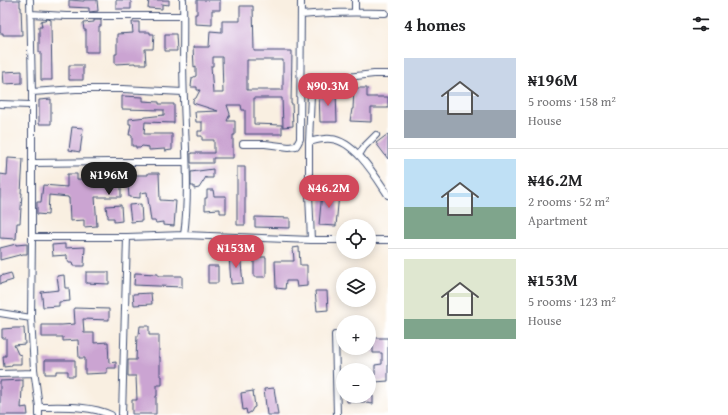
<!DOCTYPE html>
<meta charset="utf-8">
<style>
:root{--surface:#fff;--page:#f6f6f6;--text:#202124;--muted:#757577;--line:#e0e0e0;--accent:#d1495b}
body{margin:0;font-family:"Gentium Book Plus",serif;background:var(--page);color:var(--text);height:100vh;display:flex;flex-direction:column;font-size:15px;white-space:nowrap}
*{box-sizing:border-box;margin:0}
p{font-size:13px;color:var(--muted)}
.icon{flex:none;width:22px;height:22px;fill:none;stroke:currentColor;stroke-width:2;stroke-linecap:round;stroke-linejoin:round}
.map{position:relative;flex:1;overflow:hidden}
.drawer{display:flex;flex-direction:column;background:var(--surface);width:340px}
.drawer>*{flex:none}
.tools{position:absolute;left:336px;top:219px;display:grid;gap:8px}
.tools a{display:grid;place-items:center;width:40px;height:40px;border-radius:50%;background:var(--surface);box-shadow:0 2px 10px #0003;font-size:20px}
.price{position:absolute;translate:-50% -34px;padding:0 9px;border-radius:14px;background:var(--accent);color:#fff;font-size:13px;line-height:26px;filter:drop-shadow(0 1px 2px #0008)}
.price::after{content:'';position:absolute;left:50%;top:24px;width:12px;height:9px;margin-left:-6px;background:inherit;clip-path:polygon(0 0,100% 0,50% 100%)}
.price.active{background:#222;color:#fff}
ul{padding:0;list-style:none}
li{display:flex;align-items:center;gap:12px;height:100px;padding:0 16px}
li+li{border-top:1px solid var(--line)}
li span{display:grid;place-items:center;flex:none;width:112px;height:80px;border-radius:0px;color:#555}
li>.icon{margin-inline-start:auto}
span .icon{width:48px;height:48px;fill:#fffc;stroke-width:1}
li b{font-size:17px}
h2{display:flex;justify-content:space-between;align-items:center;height:48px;padding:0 16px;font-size:17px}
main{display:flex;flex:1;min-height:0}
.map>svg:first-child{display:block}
</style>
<main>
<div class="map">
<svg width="388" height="415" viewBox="0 0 388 415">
<rect width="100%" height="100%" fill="#fff"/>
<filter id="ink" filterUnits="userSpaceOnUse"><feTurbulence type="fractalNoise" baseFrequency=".025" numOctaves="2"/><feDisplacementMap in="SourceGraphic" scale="8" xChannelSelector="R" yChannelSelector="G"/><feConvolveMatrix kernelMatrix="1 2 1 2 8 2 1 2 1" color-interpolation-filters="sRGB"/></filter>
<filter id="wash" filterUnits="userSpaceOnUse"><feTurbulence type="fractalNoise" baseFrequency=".012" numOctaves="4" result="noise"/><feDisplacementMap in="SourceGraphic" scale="16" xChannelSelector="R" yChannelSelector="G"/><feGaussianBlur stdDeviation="0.9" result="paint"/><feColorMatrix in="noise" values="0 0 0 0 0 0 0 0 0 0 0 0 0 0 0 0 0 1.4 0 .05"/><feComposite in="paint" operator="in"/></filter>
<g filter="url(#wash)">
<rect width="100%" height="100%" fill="#f9efe1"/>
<g id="blocks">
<path fill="#cba4d2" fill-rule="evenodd" d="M0 0H20V7H21L22 35H3V33H0Z
M69 0 84 1V0H97L98 11 89 12V8L69 7Z
M116 0H131V9H116Z
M149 0H169V5L162 4V9L148 8Z
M197 0H220V10H212V25L195 24V14H197Z
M240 6H253L254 51H292L291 103H292L293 126 283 127 282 98H254V124L282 125V134H245V110H242L241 105H227L230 114 227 121H235V135H233V158H213V163H191V153H214V140H202V136H198V131H202V122H196L195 112 218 111 193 103V100L196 98 200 90H197V87H191L192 78 196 76V66L194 67 193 47H209L210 31 222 32V21H240ZM213 57H222L223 93H213L211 66H213ZM247 60H283V90H247Z
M48 19 51 20V25L52 80H41V52H39V27H42L41 21Z
M94 20H101V26H99V52H86V30H84L83 23 94 22Z
M132 22H139V32H150V34H154L153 49H145L146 64H135V63L115 64V54H117V34L133 33Z
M165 34H176L177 51H165Z
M69 65H83V80H69Z
M22 71V83L4 84 3 72Z
M354 88H367V97H388V108H371V122L350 121 352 109H353Z
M320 91H336L337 122H320L319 92Z
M122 96 143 97V101L159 102V104H174V123L145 122 144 134H172V150L165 151V149L149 150V147L142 146 140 148H136V146H132V135H129L131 124H129V119L164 115V110L122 109Z
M51 99V124H39V100Z
M72 127 83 128 80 152 69 150Z
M388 134V159L376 143Z
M8 158 23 159 21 193H22L20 223H17L16 239 0 238V174L7 175Z
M237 167H245V225H237Z
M213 169V178H206V177L199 188 194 189V186H191V172Z
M115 172H128V175H148V173H159L160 200 176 201 174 226 163 225V222L156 223 155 221H151L147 192 140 193V198L129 197 128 184H121V197H95L97 226 84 227V220L70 221 69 198H68V197L49 195 48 215 37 214V202H41L43 185 67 187V174H77V179L94 180V178H115Z
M207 190H213L214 196H226V213H220V209L205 210V198H207Z
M322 192 339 194 336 226 319 225Z
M141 204 142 221 131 222 129 205Z
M121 205 122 221 114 222V218H108V215L107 214 106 206Z
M255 217 290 218V228L255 227Z
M16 244V245L27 244V254H23L0 260V248Z
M65 244V248L85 247 84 266H73L72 263H69L68 260 67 259V255L53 256 52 245Z
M299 247 300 265H307V286L297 287 296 281H286L285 289 276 288 275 261H294L293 248Z
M240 254 243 283 231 284 229 255Z
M254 257H266V277H254Z
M208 266H218V283H208Z
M86 272H109V284L86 283Z
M11 273 13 280 0 284V276Z
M135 273 158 274V276H182V287L134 285Z
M64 275 65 288H69L70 301 59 302V306L43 307 42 297 41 292 59 290 57 276Z
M315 291H327L328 310 317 311Z
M151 293 152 304 134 305 133 294Z
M74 308 109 309V320L83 319 84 333H94V343L108 342 109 363 116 362V368H107V373L85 374V358H79L78 340 63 341V337H42V325H62L75 324Z
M140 326H149V335H159V357H160V376H162V385H157V396H156V414H132V400H137L136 376H128V360H136L137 335H139Z
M15 328H24L25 344 14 345 18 354 21 355V364H12V366L4 367 3 356H6V338H2V329Z
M373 338H388V381L375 382V365L382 364V353H373Z
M45 360H75V376H68V371H56V374H45Z
M23 380V388H22L21 408 27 407 28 415H0V381Z
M274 388 278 415H267L264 389Z
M253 391 255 407 253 408 251 412 247 414 246 409 243 410 241 393Z
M347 396H373V404L366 403V402H347Z"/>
</g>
</g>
<g filter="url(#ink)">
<use href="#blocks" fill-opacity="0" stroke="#3c4c72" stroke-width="1"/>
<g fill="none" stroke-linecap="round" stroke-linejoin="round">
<defs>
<path id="street" d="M30 0 32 92
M183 0C184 33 182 65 184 98 185 143 190 190 184 235
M355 12V0
M31 14 66 16H183
M301 15C329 12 357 12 385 13
M0 104 31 105
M309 142C317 140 323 138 331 139 355 141 376 177 388 195
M243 144H265L289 147 296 146 298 143 300 139 301 0
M359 155 364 147 376 135
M33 163 112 162H186
M32 237V92L76 89H123L183 92
M311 240 309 194V142L311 94 320 85 329 79 374 74H388
M369 240H388
M0 313 31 318
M335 335 337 415
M0 374 34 373
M39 407C62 407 90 405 111 415
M39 415V407L34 369 31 318 32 237H127L184 235 311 240H343
M122 415 127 237"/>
</defs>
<use href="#street" stroke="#3c4c72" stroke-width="8"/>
<use href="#street" stroke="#fff" stroke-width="6"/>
</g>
</g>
</svg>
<div class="tools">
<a><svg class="icon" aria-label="locate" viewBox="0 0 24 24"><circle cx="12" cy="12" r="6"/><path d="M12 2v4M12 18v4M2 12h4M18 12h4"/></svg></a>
<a><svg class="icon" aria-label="layers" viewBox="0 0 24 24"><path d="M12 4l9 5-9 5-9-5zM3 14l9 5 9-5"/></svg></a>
<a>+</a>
<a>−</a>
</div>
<b class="price" style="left:328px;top:107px">₦90.3M</b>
<b class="price active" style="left:109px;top:196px">₦196M</b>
<b class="price" style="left:329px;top:209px">₦46.2M</b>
<b class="price" style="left:236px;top:269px">₦153M</b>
</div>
<section class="drawer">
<h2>4 homes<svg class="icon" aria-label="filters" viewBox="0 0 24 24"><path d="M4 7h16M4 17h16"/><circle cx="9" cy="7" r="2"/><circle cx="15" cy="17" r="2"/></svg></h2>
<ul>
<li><span style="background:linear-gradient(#c9d6e8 65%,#9aa5b1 0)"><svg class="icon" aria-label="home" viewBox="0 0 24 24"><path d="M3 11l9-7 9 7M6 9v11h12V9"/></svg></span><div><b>₦196M</b><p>5 rooms · 158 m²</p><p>House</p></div></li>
<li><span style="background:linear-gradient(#bfe0f5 60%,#7fa58c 0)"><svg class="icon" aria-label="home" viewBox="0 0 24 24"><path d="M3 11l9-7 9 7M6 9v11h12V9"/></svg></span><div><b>₦46.2M</b><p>2 rooms · 52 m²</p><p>Apartment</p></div></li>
<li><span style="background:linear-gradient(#dfe7d0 75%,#7fa58c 0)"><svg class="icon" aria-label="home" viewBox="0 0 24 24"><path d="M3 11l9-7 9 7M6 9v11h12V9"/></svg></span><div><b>₦153M</b><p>5 rooms · 123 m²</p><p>House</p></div></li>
</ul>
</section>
</main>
